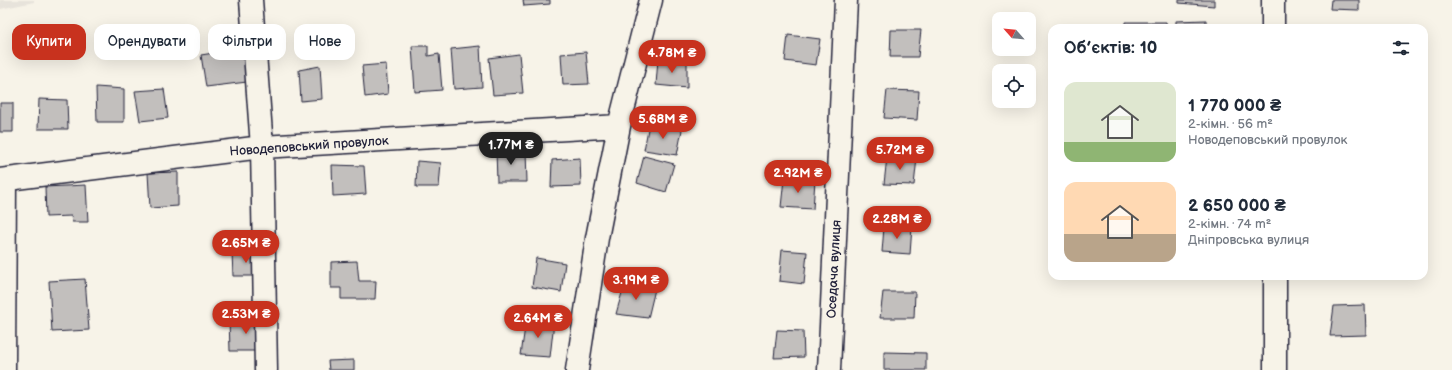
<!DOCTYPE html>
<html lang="uk">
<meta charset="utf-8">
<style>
:root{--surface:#fff;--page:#f2f2f3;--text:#1f2937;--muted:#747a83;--accent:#c8321e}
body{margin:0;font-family:"Balsamiq Sans",sans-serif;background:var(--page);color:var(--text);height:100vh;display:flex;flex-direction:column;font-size:15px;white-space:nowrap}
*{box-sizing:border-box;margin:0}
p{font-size:13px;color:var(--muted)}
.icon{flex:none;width:22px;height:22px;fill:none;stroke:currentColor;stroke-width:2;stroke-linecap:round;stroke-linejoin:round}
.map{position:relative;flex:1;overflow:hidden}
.sheet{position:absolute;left:1048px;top:24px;width:380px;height:256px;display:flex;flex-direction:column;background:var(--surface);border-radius:12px;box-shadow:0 4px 16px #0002}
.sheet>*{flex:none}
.top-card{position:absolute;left:12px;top:24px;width:380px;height:36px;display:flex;gap:8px}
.needle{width:26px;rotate:297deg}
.buttons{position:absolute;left:992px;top:12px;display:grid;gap:8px}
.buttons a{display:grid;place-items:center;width:44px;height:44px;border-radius:8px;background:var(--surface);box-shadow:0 4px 16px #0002;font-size:20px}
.price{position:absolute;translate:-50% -34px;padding:0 9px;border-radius:14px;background:var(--accent);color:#fff;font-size:13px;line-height:26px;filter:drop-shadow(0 1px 2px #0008)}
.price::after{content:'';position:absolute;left:50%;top:24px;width:12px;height:9px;margin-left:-6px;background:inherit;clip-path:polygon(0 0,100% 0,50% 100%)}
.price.selected{background:#222;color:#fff}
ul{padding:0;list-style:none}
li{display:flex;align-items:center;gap:12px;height:100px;padding:0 16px}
li span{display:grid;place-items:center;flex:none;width:112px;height:80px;border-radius:12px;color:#555}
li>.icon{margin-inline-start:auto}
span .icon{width:48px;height:48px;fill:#fffc;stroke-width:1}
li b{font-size:17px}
h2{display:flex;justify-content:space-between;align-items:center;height:48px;padding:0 16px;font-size:17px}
.chip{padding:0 14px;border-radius:12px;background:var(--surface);box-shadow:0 4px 16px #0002;font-size:14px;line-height:36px}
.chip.selected{background:var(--accent);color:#fff}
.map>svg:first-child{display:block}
</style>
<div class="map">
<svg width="1452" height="370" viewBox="0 0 1452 370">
<rect width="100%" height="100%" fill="#f7f3e8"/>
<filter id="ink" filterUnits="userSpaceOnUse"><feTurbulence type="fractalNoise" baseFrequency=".025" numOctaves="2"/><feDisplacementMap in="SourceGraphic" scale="8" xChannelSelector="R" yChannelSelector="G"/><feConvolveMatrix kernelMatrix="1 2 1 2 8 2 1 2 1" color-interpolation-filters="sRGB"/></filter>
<g filter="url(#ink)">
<path fill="#e7e3db" d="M0 0H34V2L0 9Z"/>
<path fill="#c2bfbd" stroke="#22223b" d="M523 0H550V4L524 6Z
M1179 0H1214V6L1179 3Z
M1331 0H1359V10L1330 9Z
M1206 20V28H1176V21Z
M1125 22H1166L1167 28H1125Z
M891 30H921L918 57H890Z
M788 35 820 39 816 65 785 61Z
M412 46H428V56L439 54 442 90 415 92Z
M480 46 482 87 454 89 451 49Z
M245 48 247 82 206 87 201 55Z
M586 52 589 84 563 85 561 54Z
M519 54 523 93 493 95 489 58Z
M658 59 687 62V88L656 85Z
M386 64 388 94 365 97 362 66Z
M320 66 322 99 301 101 299 70Z
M96 87 124 89V122H97Z
M164 89 168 118 140 121 135 91Z
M887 90 919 91 917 120 884 118Z
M39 99 67 100 68 129H38Z
M0 103H13V132H0Z
M649 124 682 130 677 155 644 150Z
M496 150 526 151 527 182H497Z
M644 156 674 164 666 192 637 183Z
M887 157 917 158 914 185 884 184Z
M580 158 581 186 551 187 552 160Z
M417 161 441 163 439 187H416Z
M332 165 364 166 366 194 333 196Z
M178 172V206L150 208 148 173Z
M784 179 815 180 813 209 781 207Z
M86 185 88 222H72L71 216 46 217 45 187Z
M884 227H912L910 254 882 252Z
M782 250 807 252 804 284 779 281Z
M232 252H259L260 276H233Z
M536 258 565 263 561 292 532 287Z
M357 261 359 281H376L375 299H341V288H331V262Z
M85 279 89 330 52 332 49 281Z
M625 282 655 289 648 318 616 314Z
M883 292H915L914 318H880Z
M1365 305 1366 335 1330 336 1334 306Z
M229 319H262L263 351H230Z
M526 320 554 322 550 357 521 355Z
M777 330 803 331 804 357 774 358Z
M884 352 926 353V370H884Z
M354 360V370H329L328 361Z"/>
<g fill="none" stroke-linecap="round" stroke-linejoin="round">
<defs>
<path id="minor" d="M251 0 262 147 266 370
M0 180 262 147 619 126
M4 370 5 180
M577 370 597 238 619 126 651 0
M829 370 846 0"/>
<path id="tertiary" d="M1273 0V28
M1275 370V276"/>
</defs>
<use href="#minor" stroke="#22223b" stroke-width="25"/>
<use href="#tertiary" stroke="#22223b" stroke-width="25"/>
<use href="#minor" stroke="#f7f3e8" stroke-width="22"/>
<use href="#tertiary" stroke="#f7f3e8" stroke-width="22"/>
</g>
</g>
<g text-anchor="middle" stroke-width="3.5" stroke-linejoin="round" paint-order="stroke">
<g font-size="13" fill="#22223b" stroke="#f7f3e8">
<text transform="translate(309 145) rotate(-4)" y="5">Новодеповський провулок</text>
<text transform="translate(833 269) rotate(-87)" y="5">Оседача вулиця</text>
</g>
</g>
</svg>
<div class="buttons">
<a><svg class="needle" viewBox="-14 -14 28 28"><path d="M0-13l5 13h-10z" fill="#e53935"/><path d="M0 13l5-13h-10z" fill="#747a83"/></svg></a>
<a><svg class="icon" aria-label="locate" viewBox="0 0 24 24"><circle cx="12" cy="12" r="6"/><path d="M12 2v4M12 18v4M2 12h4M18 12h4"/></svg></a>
</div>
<b class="price" style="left:672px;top:74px">4.78M ₴</b>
<b class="price" style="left:663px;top:140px">5.68M ₴</b>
<b class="price selected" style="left:511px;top:166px">1.77M ₴</b>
<b class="price" style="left:900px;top:171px">5.72M ₴</b>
<b class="price" style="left:798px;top:194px">2.92M ₴</b>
<b class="price" style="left:897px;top:240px">2.28M ₴</b>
<b class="price" style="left:246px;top:264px">2.65M ₴</b>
<b class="price" style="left:636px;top:301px">3.19M ₴</b>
<b class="price" style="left:246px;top:335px">2.53M ₴</b>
<b class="price" style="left:538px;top:339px">2.64M ₴</b>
<div class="top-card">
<a class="chip selected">Купити</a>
<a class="chip">Орендувати</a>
<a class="chip">Фільтри</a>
<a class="chip">Нове</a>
</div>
<section class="sheet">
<h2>Об’єктів: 10<svg class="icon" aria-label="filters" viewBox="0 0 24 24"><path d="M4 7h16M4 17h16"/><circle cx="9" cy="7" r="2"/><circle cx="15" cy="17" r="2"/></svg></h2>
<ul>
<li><span style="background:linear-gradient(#dfe7d0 75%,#8fb573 0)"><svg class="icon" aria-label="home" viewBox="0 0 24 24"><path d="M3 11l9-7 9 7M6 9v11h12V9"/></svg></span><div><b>1 770 000 ₴</b><p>2-кімн. · 56 m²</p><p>Новодеповський провулок</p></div></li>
<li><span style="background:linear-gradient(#ffd9b3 65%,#b9a48a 0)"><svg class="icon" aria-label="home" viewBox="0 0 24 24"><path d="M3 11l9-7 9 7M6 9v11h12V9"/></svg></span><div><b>2 650 000 ₴</b><p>2-кімн. · 74 m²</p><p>Дніпровська вулиця</p></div></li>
</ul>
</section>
</div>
